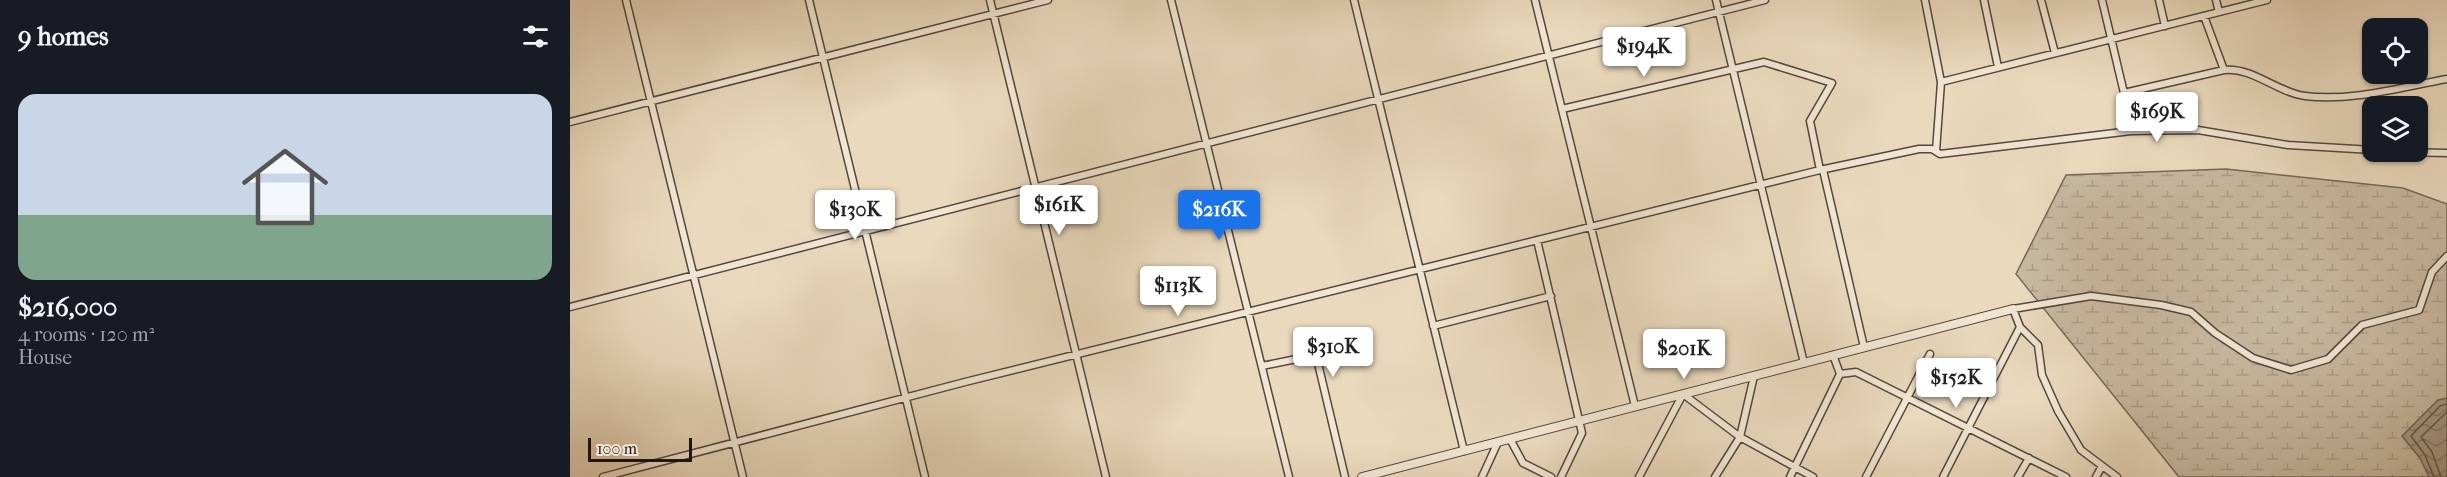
<!DOCTYPE html>
<meta charset="utf-8">
<style>
:root{--surface:#171b24;--page:#242831;--text:#f1f3f6;--muted:#9ea1a6;--line:#363941;--accent:#1a73e8}
body{margin:0;font-family:"IM FELL French Canon",serif;background:var(--page);color:var(--text);height:100vh;display:flex;flex-direction:column;font-size:22px;white-space:nowrap}
*{box-sizing:border-box;margin:0}
p{font-size:20px;color:var(--muted)}
.icon{flex:none;width:33px;height:33px;fill:none;stroke:currentColor;stroke-width:2;stroke-linecap:round;stroke-linejoin:round}
.map{position:relative;flex:1;overflow:hidden}
.panel{display:flex;flex-direction:column;background:var(--surface);width:570px}
.panel>*{flex:none}
.controls{position:absolute;left:1792px;top:18px;display:grid;gap:12px}
.controls a{display:grid;place-items:center;width:66px;height:66px;border-radius:12px;background:var(--surface);box-shadow:0 2px 4px #0004;font-size:30px}
.scale{position:absolute;left:18px;bottom:15px;width:104px;box-sizing:border-box;padding-left:6px;border:3px solid #231611;border-top:0;font-size:16px;line-height:21px;white-space:nowrap;color:#231611;-webkit-text-stroke:4px #f1e6d4;paint-order:stroke}
.price{position:absolute;translate:-50% -51px;padding:0 14px;border-radius:6px;background:#fff;color:#222;font-size:20px;line-height:39px;filter:drop-shadow(0 2px 3px #0008)}
.price::after{content:'';position:absolute;left:50%;top:36px;width:18px;height:14px;margin-left:-9px;background:inherit;clip-path:polygon(0 0,100% 0,50% 100%)}
.price.current{background:var(--accent);color:#fff}
ul{padding:0;list-style:none}
li{display:grid;align-content:center;gap:12px;height:318px;padding:0 18px}
li+li{border-top:2px solid var(--line)}
li span{display:grid;place-items:center;height:186px;border-radius:18px;color:#555}
li>.icon{margin-inline-start:auto}
span .icon{width:108px;height:108px;fill:#fffc;stroke-width:1}
li b{font-size:26px}
h2{display:flex;justify-content:space-between;align-items:center;height:72px;padding:0 18px;font-size:26px}
main{display:flex;flex:1;min-height:0}
.map>svg:first-child{display:block}
</style>
<main>
<section class="panel">
<h2>9 homes<svg class="icon" aria-label="filters" viewBox="0 0 24 24"><path d="M4 7h16M4 17h16"/><circle cx="9" cy="7" r="2"/><circle cx="15" cy="17" r="2"/></svg></h2>
<ul>
<li><span style="background:linear-gradient(#c9d6e8 65%,#7fa58c 0)"><svg class="icon" aria-label="home" viewBox="0 0 24 24"><path d="M3 11l9-7 9 7M6 9v11h12V9"/></svg></span><div><b>$216,000</b><p>4 rooms · 120 m²</p><p>House</p></div></li>
</ul>
</section>
<div class="map">
<svg width="1877" height="477" viewBox="0 0 1877 477">
<defs>
<pattern id="wetland-marsh" width="20" height="14" patternUnits="userSpaceOnUse" patternTransform="scale(1.5)"><rect width="20" height="14" fill="#c8b8a0"/><path d="M1 5h8M5 5V1M11 12h8M15 12V8" fill="none" stroke="#ac9d89"/></pattern>
<pattern id="water-waves" width="16" height="10" patternUnits="userSpaceOnUse" patternTransform="scale(1.5)"><rect width="16" height="10" fill="#a69783"/><path d="M0 5q4-4 8 0t8 0" fill="none" stroke="#877a6a"/></pattern>
</defs>
<rect width="100%" height="100%" fill="#ead9bd"/>
<filter id="stains"><feTurbulence type="fractalNoise" baseFrequency=".00333" numOctaves="4"/><feColorMatrix values="0 0 0 0 .2 0 0 0 0 .09 0 0 0 0 .02 0 0 0 .5 -.17"/></filter>
<radialGradient id="worn" r=".72"><stop offset=".6" stop-color="#630" stop-opacity="0"/><stop offset="1" stop-color="#630" stop-opacity=".3"/></radialGradient>
<path fill="url(#wetland-marsh)" stroke="#766758" stroke-width="1.5" d="M1656 169 1833 188 1877 204V477H1609L1446 274 1496 175Z"/>
<path fill="url(#water-waves)" stroke="#726355" stroke-width="1.5" d="M1877 398V477H1859L1850 458 1832 436 1868 400Z"/>
<g fill="none" stroke-linecap="round" stroke-linejoin="round">
<path stroke="#64564a" stroke-width="1.5" d="M1864 477 1855 455 1841 436 1870 406 1877 404
M1871 477 1862 452 1851 437 1877 412"/>
<defs>
<path id="minor" d="M56 0 173 477
M239 0 355 477
M420 0 536 477
M601 0 719 477
M784 0 894 451
M965 0 1065 406
M1146 0 1234 363
M1355 0 1371 82 1366 151
M1414 0 1428 67
M1471 0 1485 53
M1532 0 1554 93 1654 70
M1589 0 1595 26
M1646 0 1649 12
M1634 16 1654 70C1683 67 1706 92 1735 96 1781 102 1832 87 1877 79
M1371 82 1697 0
M992 109 1194 62 1262 83 1240 121 1250 170 1349 149H1362L1370 154 1561 131 1628 130 1718 145 1803 150
M0 122 478 0
M1830 152 1877 153
M1253 170 1294 347
M967 240 1012 433 991 477
M0 307 1195 0
M863 326 981 296
M692 366 746 355 775 477
M1270 374 1286 372 1496 477
M940 439 953 463 981 477
M33 477 395 382 1250 170
M912 477 928 442
M1069 477 1113 394 1170 437 1243 477
M1145 477 1170 437 1184 376
M1220 477 1270 374 1263 355
M1296 477 1360 354
M1373 477 1450 327
M1448 477 1459 458
M1526 477 1532 466
M1547 477 1511 450 1488 411 1472 375 1468 345 1450 327 1443 309 1521 296 1591 305 1621 312 1645 333 1683 358 1721 370 1758 359 1792 325 1849 310 1862 272 1877 256"/>
<path id="tertiary" d="M792 477 1443 309"/>
</defs>
<use href="#minor" stroke="#55473c" stroke-width="9"/>
<use href="#tertiary" stroke="#55473c" stroke-width="10"/>
<use href="#minor" stroke="#f1e6d4" stroke-width="6"/>
<use href="#tertiary" stroke="#f1e6d4" stroke-width="8"/>
</g>
<rect width="100%" height="100%" filter="url(#stains)"/>
<rect width="100%" height="100%" fill="url(#worn)"/>
</svg>
<div class="controls">
<a><svg class="icon" aria-label="locate" viewBox="0 0 24 24"><circle cx="12" cy="12" r="6"/><path d="M12 2v4M12 18v4M2 12h4M18 12h4"/></svg></a>
<a><svg class="icon" aria-label="layers" viewBox="0 0 24 24"><path d="M12 4l9 5-9 5-9-5zM3 14l9 5 9-5"/></svg></a>
</div>
<div class="scale">100 m</div>
<b class="price" style="left:1074px;top:78px">$194K</b>
<b class="price" style="left:1587px;top:143px">$169K</b>
<b class="price" style="left:489px;top:236px">$161K</b>
<b class="price" style="left:285px;top:241px">$130K</b>
<b class="price current" style="left:649px;top:241px">$216K</b>
<b class="price" style="left:608px;top:317px">$113K</b>
<b class="price" style="left:763px;top:378px">$310K</b>
<b class="price" style="left:1114px;top:380px">$201K</b>
<b class="price" style="left:1386px;top:409px">$152K</b>
</div>
</main>
